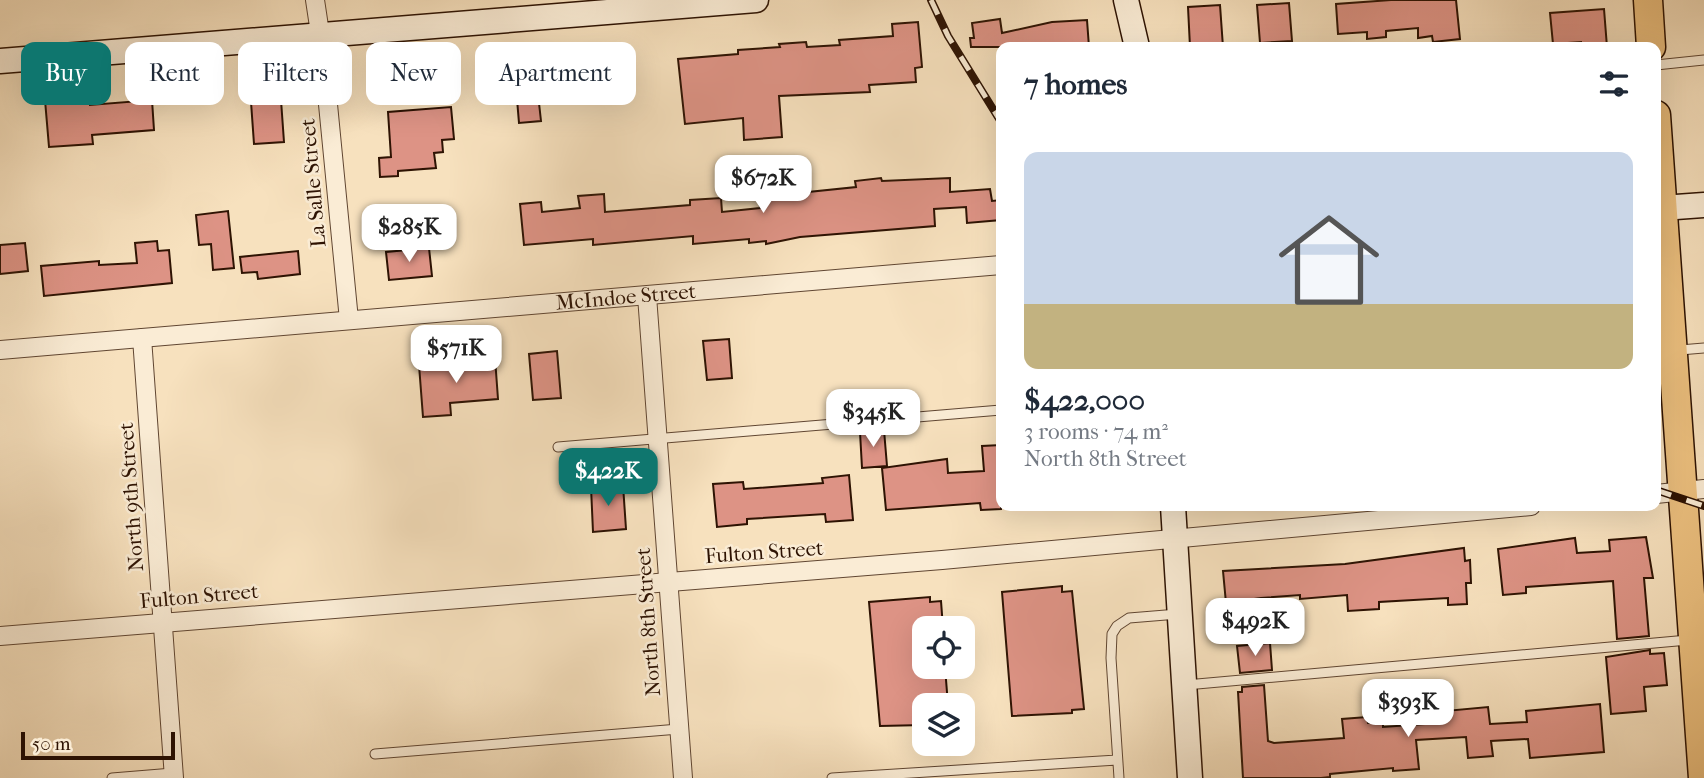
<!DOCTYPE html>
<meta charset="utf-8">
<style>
:root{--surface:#fff;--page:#f6f6f7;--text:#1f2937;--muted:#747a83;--line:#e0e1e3;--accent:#0f766e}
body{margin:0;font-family:"IM FELL French Canon",serif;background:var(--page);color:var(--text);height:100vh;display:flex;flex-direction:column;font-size:26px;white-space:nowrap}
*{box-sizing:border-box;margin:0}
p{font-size:23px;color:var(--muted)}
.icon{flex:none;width:38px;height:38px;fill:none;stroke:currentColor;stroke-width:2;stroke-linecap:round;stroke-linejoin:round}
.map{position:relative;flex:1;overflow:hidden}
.side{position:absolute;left:996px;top:42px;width:665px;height:469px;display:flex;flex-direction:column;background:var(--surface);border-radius:14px;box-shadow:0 7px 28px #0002}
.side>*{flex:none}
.guide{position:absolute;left:21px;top:42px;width:665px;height:63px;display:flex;gap:14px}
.controls{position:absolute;left:912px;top:616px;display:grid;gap:14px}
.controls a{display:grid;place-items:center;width:63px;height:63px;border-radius:14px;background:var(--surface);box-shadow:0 7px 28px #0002;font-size:35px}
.scale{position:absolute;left:21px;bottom:18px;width:154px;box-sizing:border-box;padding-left:7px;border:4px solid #2e1303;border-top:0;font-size:19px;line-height:24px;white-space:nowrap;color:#2e1303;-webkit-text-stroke:5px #faecd5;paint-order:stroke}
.price{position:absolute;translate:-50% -60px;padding:0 16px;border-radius:14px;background:#fff;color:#222;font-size:23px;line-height:46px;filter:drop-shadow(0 2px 4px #0008)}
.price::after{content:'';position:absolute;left:50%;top:42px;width:21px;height:16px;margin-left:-10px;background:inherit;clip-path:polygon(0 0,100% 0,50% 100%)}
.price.on{background:var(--accent);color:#fff}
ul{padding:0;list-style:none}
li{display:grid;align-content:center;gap:14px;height:371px;padding:0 28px}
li+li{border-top:2px solid var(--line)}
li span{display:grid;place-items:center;height:217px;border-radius:14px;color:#555}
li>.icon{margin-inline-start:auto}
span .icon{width:126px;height:126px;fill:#fffc;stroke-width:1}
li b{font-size:30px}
h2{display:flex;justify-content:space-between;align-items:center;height:84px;padding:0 28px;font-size:30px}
.tag{padding:0 24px;border-radius:14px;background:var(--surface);box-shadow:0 7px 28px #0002;font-size:24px;line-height:63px}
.tag.on{background:var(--accent);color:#fff}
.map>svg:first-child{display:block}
</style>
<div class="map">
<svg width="1704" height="778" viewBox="0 0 1704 778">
<rect width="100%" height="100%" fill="#f7e1be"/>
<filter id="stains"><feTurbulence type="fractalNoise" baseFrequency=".00286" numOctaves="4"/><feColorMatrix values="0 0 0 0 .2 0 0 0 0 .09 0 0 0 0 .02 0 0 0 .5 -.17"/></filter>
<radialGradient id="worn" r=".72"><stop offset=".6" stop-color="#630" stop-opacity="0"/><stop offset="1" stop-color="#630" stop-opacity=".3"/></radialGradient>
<path fill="#dd9385" stroke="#2e1303" stroke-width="2" d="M1391 0H1456L1460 39 1433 42 1432 36 1418 38V28L1386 31V37L1367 39V32L1338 34 1336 4Z
M1289 3 1292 41 1260 43 1257 5Z
M1220 5 1223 47H1190L1188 7Z
M1604 9 1607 47H1581V42L1553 44 1550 13Z
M1000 19 1002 33 1052 22 1087 20 1089 47H971L970 38H974L972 23Z
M918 22 922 67 915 68 916 82 869 85 870 92 779 96 782 137 744 140 743 118 685 124 678 59 738 54V50L780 47 779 44 806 42 807 47 840 45 839 40 893 36 892 24Z
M595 64 598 97 539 103 541 121 519 123 515 75Z
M280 86 284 142 254 144 250 88Z
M90 97V105L152 100 154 130 92 135 93 144 49 147 45 100Z
M451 107 454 139 442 140 443 152 434 153 436 168 398 171V176L380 177 379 158 391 157 388 112Z
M881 178 882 181 950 178V192L990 189 992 201 1001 200V220L967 223 966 207 934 209 935 226 800 237 766 244V241L749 243V239L693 244V236L593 245V239L524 245 520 204 541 202 542 212 580 208 578 196 604 194 605 212 690 205V200L721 198 722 212 760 208 759 197 856 187 855 181Z
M228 211 234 268 213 270 211 244 199 245 196 215Z
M157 241 158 251 169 250 172 283 44 296 41 266 99 261V265L137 263 135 243Z
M25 243 28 271 0 274V245Z
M429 248 432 276 389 280 386 252Z
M298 251 300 274 258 279 257 272 242 273 240 257Z
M729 339 732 378 707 380 703 341Z
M557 351 561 398 533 400 529 354Z
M495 358 498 399 450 403 451 415 423 417 419 365Z
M884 430 887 466 862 468 860 432Z
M1001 445V509L981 510 980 503 886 510 882 468 947 459 948 473 984 471 982 446Z
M849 475 853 520 826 522 825 514 747 519V524L717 527 713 484 743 482 744 489 823 483 822 478Z
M623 485 626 529 593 532 591 487Z
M1646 537 1653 578H1644L1649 636 1617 639 1613 581 1526 587V593L1503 595 1498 549 1575 538 1577 553 1610 551 1609 540Z
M1464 548 1465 561 1470 560 1471 583H1466L1467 604 1448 605V598L1379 602V609L1348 611 1347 595 1300 599V595L1261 598 1226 603 1223 571 1345 564Z
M1062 586V592L1072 591 1084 709 1072 710V713L1012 716 1002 592Z
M930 597V602L941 601 943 628H924V667H945L948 705H924V725L880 726 869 602Z
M1270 643 1272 670 1240 673 1237 646Z
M1650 650V654L1664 653 1667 685 1644 687 1646 711 1611 714 1606 657Z
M1264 685 1268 741 1274 743 1344 738 1342 719 1367 717 1368 723 1383 722V727L1424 724 1422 695 1445 694 1446 711 1488 707 1490 724 1527 722 1526 711 1600 704 1604 752 1530 758 1528 739 1491 741 1493 756 1468 758 1466 737 1416 740 1419 769 1393 771V768L1330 774V777L1321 778H1243L1238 692H1242V687Z"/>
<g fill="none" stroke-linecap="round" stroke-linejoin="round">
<defs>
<path id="lane" d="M1656 65 1704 60
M1656 352 1704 348
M558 447 1001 410
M1186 685 1688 640
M375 754 679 729
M112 778 173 773
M832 778 1117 760
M1119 778 1111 658 1112 634 1117 626 1129 618 1178 614"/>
<g id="street">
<path d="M315 0 323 53 349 320"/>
<path d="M647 296 683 778"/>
<path d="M142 338 174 778"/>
<path id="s1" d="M0 350 1001 265"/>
<path d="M1656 494 1704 489"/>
<path d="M0 636 942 560 1531 506"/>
</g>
<path id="secondary" d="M1126 0 1137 47
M0 61 756 0
M1662 208 1704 205
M1173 506 1190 778"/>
<path id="primary" d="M1648 0 1651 47
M1656 115 1703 778"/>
</defs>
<use href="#lane" stroke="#604632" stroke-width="11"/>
<use href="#street" stroke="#604632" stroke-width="20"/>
<use href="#secondary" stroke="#2e1303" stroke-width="27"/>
<use href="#primary" stroke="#2e1303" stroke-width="31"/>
<use href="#lane" stroke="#faecd5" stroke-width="9"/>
<use href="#street" stroke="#faecd5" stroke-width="18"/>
<use href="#secondary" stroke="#faecd5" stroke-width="24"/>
<use href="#primary" stroke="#ecc07f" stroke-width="28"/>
<defs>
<path id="rail" d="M931 0 948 36 1001 122
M1656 490 1704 506"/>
</defs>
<use href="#rail" stroke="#2e1303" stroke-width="8"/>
<use href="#rail" stroke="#faecd5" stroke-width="5" stroke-dasharray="16" stroke-linecap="butt"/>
</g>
<g text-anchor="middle" stroke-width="5" stroke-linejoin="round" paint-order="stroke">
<g font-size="21" fill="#2e1303" stroke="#faecd5">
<text transform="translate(313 183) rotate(-95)" y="7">La Salle Street</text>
<text dy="7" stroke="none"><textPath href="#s1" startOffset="628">McIndoe Street</textPath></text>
<text transform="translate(131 497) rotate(-94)" y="7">North 9th Street</text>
<text transform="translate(764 552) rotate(-4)" y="7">Fulton Street</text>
<text transform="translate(199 596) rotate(-5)" y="7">Fulton Street</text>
<text transform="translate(648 622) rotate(-94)" y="7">North 8th Street</text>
</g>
</g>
<rect width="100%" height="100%" filter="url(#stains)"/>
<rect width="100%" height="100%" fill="url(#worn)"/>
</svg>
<div class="controls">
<a><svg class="icon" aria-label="locate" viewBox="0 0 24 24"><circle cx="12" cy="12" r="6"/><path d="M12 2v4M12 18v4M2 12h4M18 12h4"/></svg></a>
<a><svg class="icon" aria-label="layers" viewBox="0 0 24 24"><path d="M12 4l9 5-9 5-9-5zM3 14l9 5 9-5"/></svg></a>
</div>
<div class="scale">50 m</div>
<b class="price" style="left:763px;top:215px">$672K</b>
<b class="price" style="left:409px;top:264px">$285K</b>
<b class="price" style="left:456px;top:385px">$571K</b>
<b class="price" style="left:873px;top:449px">$345K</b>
<b class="price on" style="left:608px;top:508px">$422K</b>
<b class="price" style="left:1255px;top:658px">$492K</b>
<b class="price" style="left:1408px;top:739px">$393K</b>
<div class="guide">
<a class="tag on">Buy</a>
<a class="tag">Rent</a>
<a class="tag">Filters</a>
<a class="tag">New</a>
<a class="tag">Apartment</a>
</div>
<section class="side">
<h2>7 homes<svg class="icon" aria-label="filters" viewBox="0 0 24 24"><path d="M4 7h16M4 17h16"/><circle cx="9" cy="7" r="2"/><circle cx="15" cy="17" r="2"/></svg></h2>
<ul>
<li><span style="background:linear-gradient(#c9d6e8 70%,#c2b280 0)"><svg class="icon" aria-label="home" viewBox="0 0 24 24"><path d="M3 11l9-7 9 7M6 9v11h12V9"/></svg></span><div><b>$422,000</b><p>3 rooms · 74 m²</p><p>North 8th Street</p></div></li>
</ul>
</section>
</div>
